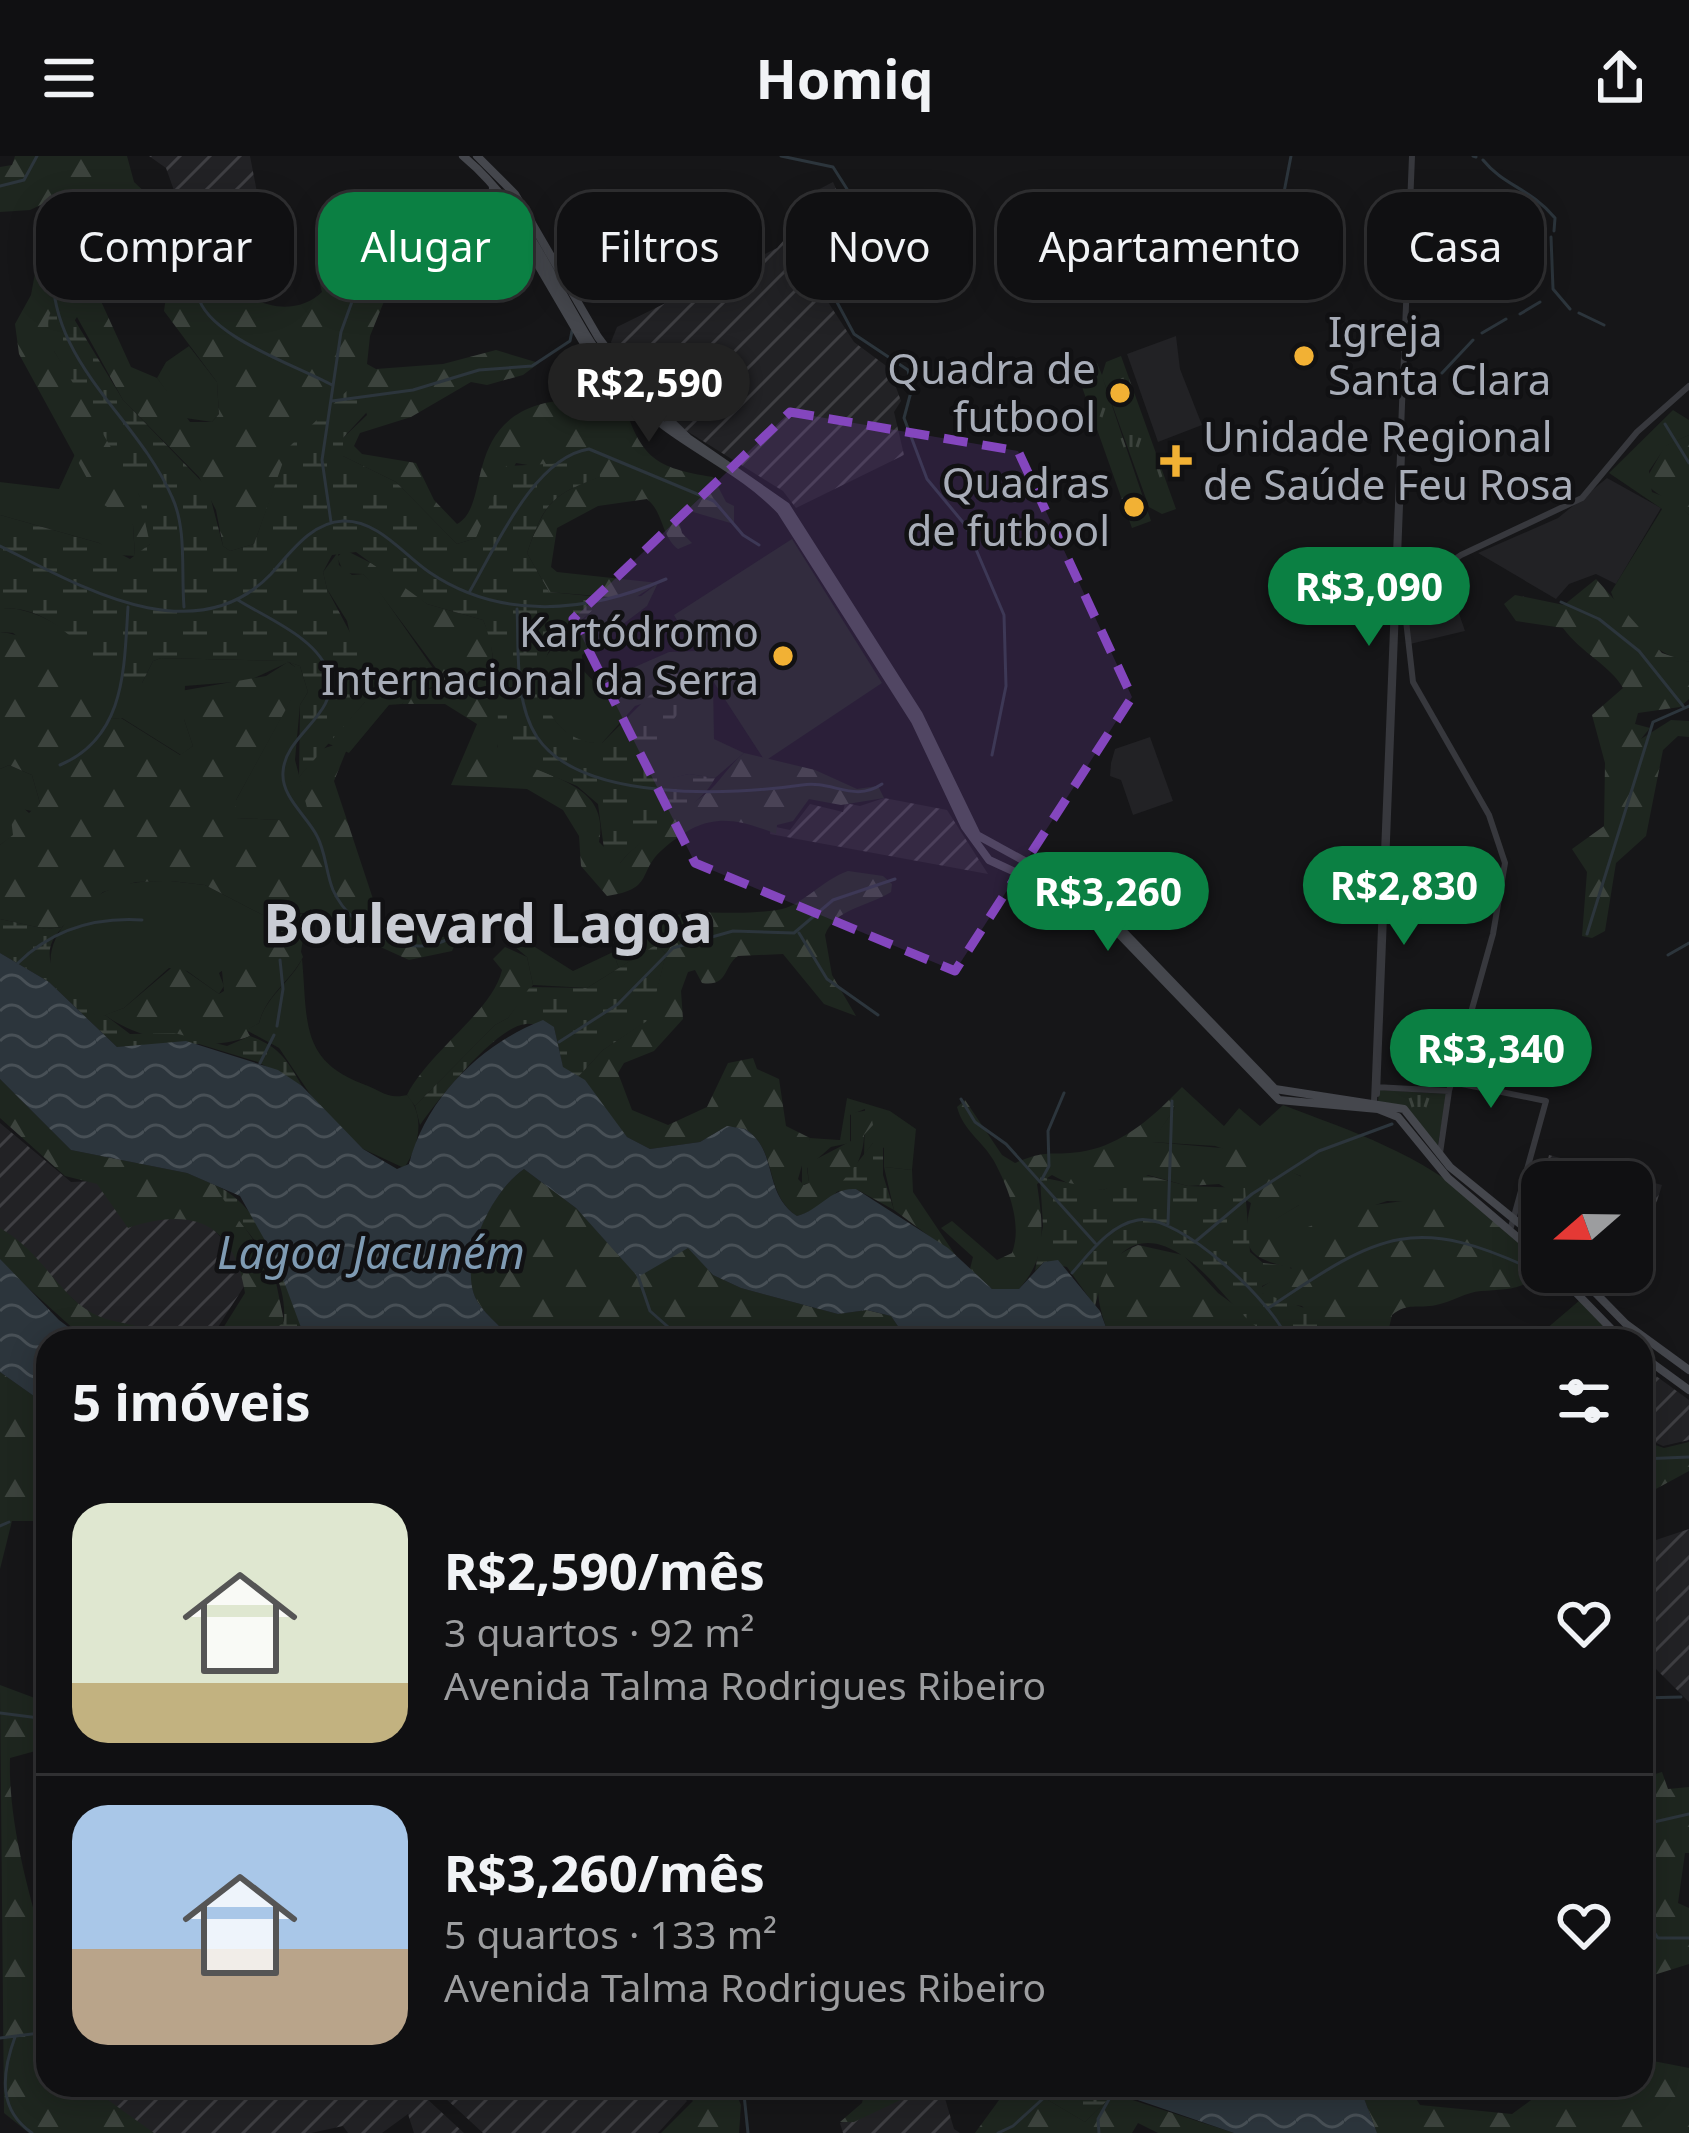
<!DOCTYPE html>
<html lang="pt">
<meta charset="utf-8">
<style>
:root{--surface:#101012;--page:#1e1e20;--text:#f1f3f6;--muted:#9c9d9f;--line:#303032;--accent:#0b8043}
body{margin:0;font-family:"Noto Sans",sans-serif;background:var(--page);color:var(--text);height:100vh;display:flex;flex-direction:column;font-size:45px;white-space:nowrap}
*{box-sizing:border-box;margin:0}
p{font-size:39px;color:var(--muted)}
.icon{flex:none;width:66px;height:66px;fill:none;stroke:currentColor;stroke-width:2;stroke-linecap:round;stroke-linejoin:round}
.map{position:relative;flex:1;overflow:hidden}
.sheet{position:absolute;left:36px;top:1173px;width:1617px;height:768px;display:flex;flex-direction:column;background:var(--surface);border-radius:36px;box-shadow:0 6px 30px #0003,0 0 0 3px var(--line)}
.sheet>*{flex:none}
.guide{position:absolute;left:36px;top:36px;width:1617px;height:108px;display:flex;gap:24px}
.needle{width:78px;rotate:250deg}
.buttons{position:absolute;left:1521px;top:1005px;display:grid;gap:24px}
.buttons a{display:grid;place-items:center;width:132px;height:132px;border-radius:24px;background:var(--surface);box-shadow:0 6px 30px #0003,0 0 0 3px var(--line);font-size:60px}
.price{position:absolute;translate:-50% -102px;padding:0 27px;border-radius:42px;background:var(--accent);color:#fff;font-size:39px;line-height:78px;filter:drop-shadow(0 3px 6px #0008)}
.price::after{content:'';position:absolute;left:50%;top:72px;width:36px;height:27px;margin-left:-18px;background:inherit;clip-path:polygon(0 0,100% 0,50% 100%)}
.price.selected{background:#222;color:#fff}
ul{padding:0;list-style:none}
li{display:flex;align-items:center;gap:36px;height:300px;padding:0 36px}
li+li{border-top:3px solid var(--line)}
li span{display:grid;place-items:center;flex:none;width:336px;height:240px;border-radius:36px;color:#555}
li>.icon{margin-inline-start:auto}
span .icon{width:144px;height:144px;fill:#fffc;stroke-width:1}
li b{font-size:51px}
h2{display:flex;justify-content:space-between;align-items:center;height:144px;padding:0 36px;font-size:51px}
.chip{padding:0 42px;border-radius:36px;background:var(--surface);box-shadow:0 6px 30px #0003,0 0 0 3px var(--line);font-size:42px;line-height:108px}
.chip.selected{background:var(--accent);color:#fff}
header{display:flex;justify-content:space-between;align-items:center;height:156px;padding:0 36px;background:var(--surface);font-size:54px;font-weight:700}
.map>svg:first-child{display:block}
</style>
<header><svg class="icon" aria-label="menu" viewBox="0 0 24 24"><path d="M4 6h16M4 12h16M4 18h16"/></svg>Homiq<svg class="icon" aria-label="share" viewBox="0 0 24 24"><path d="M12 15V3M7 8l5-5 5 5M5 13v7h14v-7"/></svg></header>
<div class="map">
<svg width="1689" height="1977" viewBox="0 0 1689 1977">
<defs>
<pattern id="industrial-furrows" width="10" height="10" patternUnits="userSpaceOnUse" patternTransform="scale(3)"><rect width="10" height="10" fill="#222225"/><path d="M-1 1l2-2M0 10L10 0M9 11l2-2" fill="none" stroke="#3f3f43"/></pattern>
<pattern id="forest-firs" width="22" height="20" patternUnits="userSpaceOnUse" patternTransform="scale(3)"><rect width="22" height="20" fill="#1e261f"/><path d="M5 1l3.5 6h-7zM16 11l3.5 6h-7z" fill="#3c433d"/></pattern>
<pattern id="wetland-marsh" width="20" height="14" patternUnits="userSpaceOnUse" patternTransform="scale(3)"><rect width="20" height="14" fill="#1e261f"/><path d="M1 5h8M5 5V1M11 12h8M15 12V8" fill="none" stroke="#3c433d"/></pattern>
<pattern id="park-tufts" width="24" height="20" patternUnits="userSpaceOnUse" patternTransform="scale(3)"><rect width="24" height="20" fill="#1e261f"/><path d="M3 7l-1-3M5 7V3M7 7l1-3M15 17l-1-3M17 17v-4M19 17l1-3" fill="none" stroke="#3c433d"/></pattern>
<pattern id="water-waves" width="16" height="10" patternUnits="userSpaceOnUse" patternTransform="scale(3)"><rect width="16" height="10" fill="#2c353c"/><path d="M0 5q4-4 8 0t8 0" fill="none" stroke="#485056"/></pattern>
</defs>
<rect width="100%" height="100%" fill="#161618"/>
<path fill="#222225" d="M1176 180 1180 213 1202 269 1158 286 1127 198Z
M1607 322 1661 352 1616 428 1596 418 1569 428 1556 443 1478 397 1558 362Z
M1444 414 1465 475 1410 488 1406 438Z
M1150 581 1173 645 1133 659 1121 624 1110 620 1111 607 1115 593Z"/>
<path fill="url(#industrial-furrows)" d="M149 0H250L260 52 204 69 181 54 166 12Z
M833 26 842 46 826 143 854 186 889 212 901 245 894 256 904 299 796 352 783 335 682 272 627 215 611 186 617 171 777 92 789 78 796 52 810 48 808 39Z
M884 642 947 654 988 718 770 678 771 670 790 674 810 648 843 656 845 647 860 650Z
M0 967 71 1026 119 1024 194 1050 252 1118 209 1185H139L85 1154 0 1077Z
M1549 999 1662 1029 1653 1058 1632 1053V1026H1542Z
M1641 1209 1689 1244V1284L1663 1290 1641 1280Z
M1689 1373V1546L1641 1498V1389Z
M106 1929H412L464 1977H414L408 1958 382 1977H348L343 1970 311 1977H147L124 1965 101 1935Z
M431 1929H671L687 1945 658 1977H483Z
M930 1929H941L954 1973 960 1977H843L840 1967Z"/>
<path fill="#1e261f" d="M189 190 217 226 219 258 212 266 185 262 157 222 166 206Z
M1673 254 1689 264V279L1666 290 1649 315 1652 336 1676 345 1689 359V506C1657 500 1621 468 1611 436L1662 353 1609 317Z
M75 298 133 369 135 400 116 399 99 387 0 359V326L59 333Z
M792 383 882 527 765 605 713 525 714 583 744 597 715 622 689 618 665 624 653 592 695 531 635 550 602 587C580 588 566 580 553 562 507 496 586 479 600 441L641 440 658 427 647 450 582 499 583 514 596 528 669 496 695 495 674 459Z
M338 396 339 409 352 419 363 418 375 429 442 525 402 548 389 549 349 597 327 587 365 546 347 465 327 433 323 416Z
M0 452C58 450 94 506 142 527L153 505 161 502 287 505 300 510 308 536 300 549 295 604 316 682 311 684 279 664 236 662V644L291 543 295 511 289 506 248 525 185 530 184 563 193 590 181 599 122 562 112 563 13 477 0 476Z
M9 609 32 619 40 647 36 656 22 653 13 680 0 689V613Z
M171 725 205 729 263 759 307 758 301 796 287 784 266 783 219 817 224 830 219 838 187 815 169 812 124 852 98 862C87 852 71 843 61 832 31 795 72 751 106 735 126 725 149 725 171 725Z
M515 791H535L573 815 613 796 619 812 587 832 533 829 527 801Z
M302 803C308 863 299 904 363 928 381 934 387 944 407 939 426 960 419 991 404 1012L363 993 318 950 279 892 246 874 259 867C266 840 290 827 302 803Z
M1182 931 1224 970 1239 952 1260 970 1283 949C1354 976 1421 998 1477 1048L1387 1045 1290 1079 1275 1063 1299 1049 1301 1020 1215 990 1151 986 1175 952 1169 944Z
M847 942 890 955 916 973 912 1014 884 1011V992L873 987 864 999 865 953 850 959V987L831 991 807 1012 809 1027 802 1029V1000L810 982 840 984Z
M1580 1144 1620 1185H1532Z"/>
<path fill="url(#forest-firs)" d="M15 0H127L134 26 150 41 131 46 101 38 78 45 66 37 30 54 0 56V11L12 9Z
M369 33 402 101 370 180 367 208 376 213 443 208 496 194 539 207 523 219 487 229 471 226 411 261 360 277 354 290 362 298 416 307 434 344 457 368C490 351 464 272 538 249 566 239 594 250 623 245 641 302 655 312 713 321L726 346 734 350V368L683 353 677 357 682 377 692 387 678 393C661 380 664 357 647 343L598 350 557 372 551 411 557 416 658 427 633 443 549 436 527 397C544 349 550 339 599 321L516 307 476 382 457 388 396 326 343 300V282L367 259 356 227 289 292 254 388 230 395 223 390 216 354 199 321 123 244 77 161 54 195C82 241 154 336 150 388L135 400 133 369 100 346 19 198 15 168 31 139 37 107 53 87 89 119 131 211 157 222 190 266H212L219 258 217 226 164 155 177 65 237 63 248 67 251 87 236 109 241 132C261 154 300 158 322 136L319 124C338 93 327 53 369 33Z
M1689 279V359C1675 344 1655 341 1645 325L1665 290Z
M345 394 389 416 427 448 483 464 490 480 502 576 497 591C534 623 612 621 599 686L620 707C645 678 674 662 704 639 718 629 728 610 744 597L815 614 857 633 878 630 884 642 841 649 809 643 793 665 777 669 776 678C730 659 703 657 662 694 637 716 655 733 607 740L581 710 579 680 563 654 527 633 451 629 477 568 445 548H402L413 538 440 530 441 519 374 429 363 418 344 417 337 401Z
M1596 423 1662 497 1689 506V543L1680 551 1638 557 1635 568 1650 572 1641 583 1671 564 1689 565V581L1678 580 1663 594 1646 680 1616 707 1605 775 1592 782 1582 780 1587 716 1572 693 1604 670 1605 607 1592 559 1623 532C1610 509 1581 497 1563 472L1516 465 1504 448 1515 439 1564 449Z
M0 476C46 480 86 528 112 563L121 562 180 599 193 590 175 536 266 520 288 506 295 511 296 535 236 644V662L279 664 315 682 299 621 322 593 337 588 347 593 334 625 375 749 386 766 426 783 459 779 452 795 409 804 306 757 263 759 205 729 171 725 136 726 103 736 62 771 46 773 0 763V689L13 679 8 638 29 657 40 647 32 619 9 609 0 613Z
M848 715 883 720 892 728 891 736C869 750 834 753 825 779L832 819 856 860 824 848 783 798 738 800C723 810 729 831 702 827L695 814 688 816 681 835 683 863 654 895 624 907 618 917 632 954 668 969 707 951 728 907 753 902 757 913 779 923 786 970 810 982 798 1023 804 1029 809 1027 807 1008 851 985V957L870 954 873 969 864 979C864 1014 831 1051 797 1060 763 1037 779 994 745 973L727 970 700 986 650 993 627 981 578 921 603 894 649 863 666 798 657 788 619 812 613 796C672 736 714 766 782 753 802 749 824 723 848 715Z
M266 783 298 788 303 801C290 826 266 839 259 867L247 874 250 880C208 897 141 886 105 859L124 852 176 808 219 838 224 835 221 805Z
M505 791 527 801 533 829 508 862 495 869 415 950 407 939C429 895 493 855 502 814L493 803Z
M0 923 71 994 187 1017 215 1029 273 1112 284 1165 264 1185H215L245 1137C233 1065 192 1051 128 1072L97 1028 65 1020 0 962Z
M965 944 1002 999 1015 1007C1047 993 1050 1000 1080 996 1115 991 1145 968 1169 944L1175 952 1152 986 1244 994 1315 1027 1320 1035 1309 1050 1299 1049 1276 1063 1290 1078 1359 1051 1425 1042 1477 1048 1542 1103C1536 1135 1507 1133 1481 1135 1466 1136 1452 1146 1436 1149 1417 1153 1408 1146 1392 1159L1386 1185H1332L1302 1150 1276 1146 1262 1137V1131L1292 1112C1249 1102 1240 1095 1251 1047L1219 1028 1188 1030 1148 1019 1103 1034 1075 1031 1052 1019 1037 1028C1043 1069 1048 1101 1019 1133H992L970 1113 973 1101 941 1072 952 1065 997 1104 1012 1097C1023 1068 1008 1031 994 1005 982 984 964 976 957 951Z
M884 1011 912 1014 913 1036 956 1100 894 1054Z
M524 1013 576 1052 638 1120 688 1091 713 1119 741 1132 838 1158 867 1154 891 1160 908 1185H617L599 1174 581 1185H512C502 1170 482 1157 475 1141 458 1102 492 1035 524 1013Z
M0 1072C42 1096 57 1137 92 1157 114 1170 146 1165 163 1185H87L6 1112 0 1103Z
M1138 1089 1183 1099 1218 1137 1283 1185H1111C1095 1141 1085 1111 1138 1089Z
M0 1216 48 1250V1354L34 1365H12L0 1413Z
M1641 1284 1664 1292 1689 1286V1315L1654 1334 1641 1331Z
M0 1529 48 1547V1584L39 1594 10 1602C8 1664 28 1737 47 1799 56 1831 48 1894 48 1929H87L154 1977H29L4 1957Z
M1662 1616 1668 1633 1689 1631V1697H1685L1678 1747 1689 1752V1808L1641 1823V1622Z
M1648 1904 1689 1912V1977H1377L1359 1929H1407L1420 1949 1512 1958 1552 1929H1641V1905Z
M676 1929H732L741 1949 739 1977H661L693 1945Z
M866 1929H932L854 1966H840L862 1947Z
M1010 1929H1045L1048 1944 1085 1966 1114 1938 1234 1977H1158L1138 1967 1132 1977H975Z"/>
<path fill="url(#wetland-marsh)" d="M62 143 123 244 208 332 223 390 230 395 254 388 288 292 356 226 378 244 343 282V300L396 326 457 388 476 382 506 310 565 307 599 312 600 321C550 339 544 348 527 397L549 436 600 441C594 463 559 473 548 497 529 537 556 589 602 587L674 515 696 531 654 592 666 623 689 618 715 622C701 652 645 676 620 707L606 708 598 648 577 630 497 597C500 566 497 494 483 464L427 448 356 396 332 399 323 416 327 433 373 520 365 546 299 621 300 549 308 536 300 510 286 505 161 502 153 505 141 529C134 523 125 522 116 517 76 492 55 450 0 452V359L99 387 130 403 150 388 139 339 54 195C47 175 43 157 62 143Z
M0 763 46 773 63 771C27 805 72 840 98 861L105 859 130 878 174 877 227 890 250 880C280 891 287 904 302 930L258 906 199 888 117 891 49 826 0 797Z
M657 788 666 798 650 863 603 894 578 921 563 912 554 871C546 871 531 867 526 868 496 870 437 945 420 969L415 950 495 869 508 862 530 831 587 832Z
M883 986V1019L894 1054 856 1033 834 1036 873 987Z
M1141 1018 1188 1030 1245 1032 1250 1096 1263 1107 1289 1110 1293 1116 1262 1130V1137L1310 1154 1332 1185C1318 1185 1299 1189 1285 1185 1242 1173 1221 1126 1186 1102 1135 1065 1106 1102 1095 1150L1067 1111 1044 1106 1035 1115 1043 1070 1040 1021 1103 1034Z
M215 1029C269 1053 287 1132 306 1185H264L284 1165C288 1105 239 1075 215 1029Z
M1045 1929H1094L1114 1938 1085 1966 1048 1944Z"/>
<path fill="url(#park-tufts)" d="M1121 200 1176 353 1162 358 1149 351 1102 220 1151 365 1132 372 1076 214 1097 207 1102 219 1106 206Z
M1379 934 1447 938 1437 993 1411 958 1378 946Z"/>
<path fill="url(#water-waves)" d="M0 797 49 826 117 891 186 885 278 914 302 930 363 993 397 1013 409 1008C427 939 484 887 543 864L554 871 563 911 585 924 627 981 650 993 700 986 727 970 745 973C779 994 762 1037 797 1060 820 1054 831 1031 856 1033L948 1092 992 1133H1019L1044 1106 1058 1104 1100 1155 1111 1185H908L891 1160 867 1154 838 1158 741 1132 713 1119 688 1092 638 1121 576 1052 524 1013C492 1035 459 1102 475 1141 482 1157 502 1170 512 1185H306L276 1104 240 1040 187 1017 71 994 0 923Z
M0 1103 59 1164 87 1185H48V1250L0 1216Z
M1094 1929H1359L1377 1977H1234Z"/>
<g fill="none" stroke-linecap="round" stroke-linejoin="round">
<path stroke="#2c353c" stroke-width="3" d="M781 0 833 11 847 33 845 70 831 135 854 178 908 214 912 232 904 262 927 323 966 370 1004 459 1006 530 992 599
M1473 0 1476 1
M1483 4C1504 30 1530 32 1555 62L1554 75
M0 30 24 24 37 0
M123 62 137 70 160 64 208 84C211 102 194 117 198 139 206 180 298 210 332 229
M1551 81 1553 133 1570 153
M1274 88 1291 0
M53 98C43 205 135 256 172 341 187 373 181 416 184 451
M1579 157 1604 169
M1520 158 1540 146
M1482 177 1506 163
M1442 217 1473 184
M332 245 413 234 479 214 532 210 570 185 572 175
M1665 268 1689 307
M331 366 322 304 341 176 362 118 356 68 366 45 382 37
M0 390C78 429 194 499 271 418 291 396 312 366 343 365 378 364 403 398 429 416 501 465 588 457 666 423
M470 435C496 390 535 301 589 293L714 345 743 379 759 389
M238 444C266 462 320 483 329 519 339 559 285 578 283 616 281 641 307 660 317 680 326 697 326 717 333 734 352 777 418 809 457 777
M1561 446 1599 463 1639 495 1683 550
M517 453C519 492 514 546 537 581 581 647 734 639 802 629 832 624 854 647 882 628
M60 609C126 581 124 512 128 451
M799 777 827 823 878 859
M1587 778 1653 566 1689 550
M1668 799 1689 787
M18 807C52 774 95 761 142 764
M277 870 283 833 280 804
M559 886 618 848 673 792 733 775 794 777 833 744 895 723
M260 907 274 879
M961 943 975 966 1006 988 1095 1087
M1042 1023 1049 1010 1048 975 1064 937
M1168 1068 1172 945
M1196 1085 1252 1038 1319 995 1392 968
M637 1117 650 1155 684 1185
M1072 1117C1090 1097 1109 1069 1138 1064 1180 1057 1275 1148 1288 1185
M1270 1151C1380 1077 1415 1056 1542 1118
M1607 1185V1184
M1641 1303 1689 1301
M0 1370 9 1366
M1641 1542 1681 1541
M0 1557 47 1563
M1641 1669 1689 1658
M1641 1757 1658 1782H1689
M15 1881C0 1922 0 1955 32 1977
M0 1882 48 1876
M743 1929 748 1977
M998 1977 1013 1970 1058 1929
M1099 1977 1098 1963 1117 1929"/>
<path stroke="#37383d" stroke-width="6" d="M1403 438 1413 526 1489 659 1505 707 1493 778 1449 935 1440 997
M1401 440 1461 399 1582 342 1637 276 1689 230
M1386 710 1402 298
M1452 926 1546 945 1511 1071
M1375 931 1449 935
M1377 938 1385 735
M1374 946 1412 0"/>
<path stroke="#45474d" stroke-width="8" d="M463 0C540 64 563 162 627 236 671 287 736 307 781 355L915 565 965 671 989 704 1095 753 1279 944 1378 953 1398 961 1448 1022 1542 1102
M477 0 515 38 598 181 635 231 688 282 786 350 919 559 977 679 1090 741 1275 933 1404 953 1450 1011 1542 1086
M493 32 583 186 613 222
M1556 1116 1623 1185
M1575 1116 1626 1168 1689 1214
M1641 1199 1689 1234"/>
</g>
<path fill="#8446be" fill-opacity="0.2" stroke="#8446be" stroke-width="9" stroke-dasharray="24 15" stroke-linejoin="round" d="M790 256 1018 295 1132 541 955 815 695 707 573 463Z"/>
<g fill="#f2b134" stroke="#111113" stroke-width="4.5">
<circle cx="1304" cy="200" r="12"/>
<circle cx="1120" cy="237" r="12"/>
<path d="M1170 287h12v12h12v12h-12v12h-12v-12h-12v-12h12z"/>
<circle cx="1134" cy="351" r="12"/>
<circle cx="783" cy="500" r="12"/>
</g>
<g text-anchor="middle" stroke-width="9" stroke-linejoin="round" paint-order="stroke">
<g font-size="42" fill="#a8adb8" stroke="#111113" text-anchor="end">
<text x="1328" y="191" text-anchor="start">Igreja<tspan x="1328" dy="48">Santa Clara</tspan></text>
<text x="1096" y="228">Quadra de<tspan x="1096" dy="48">futbool</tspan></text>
<text x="1203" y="296" text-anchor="start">Unidade Regional<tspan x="1203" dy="48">de Saúde Feu Rosa</tspan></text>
<text x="1110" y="342">Quadras<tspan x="1110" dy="48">de futbool</tspan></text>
<text x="759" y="491">Kartódromo<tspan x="759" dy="48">Internacional da Serra</tspan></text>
</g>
<g font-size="45" font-style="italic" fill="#7f9bb3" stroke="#111113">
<text x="371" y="1113">Lagoa Jacuném</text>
</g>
<g font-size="54" font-weight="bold" fill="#c9ccd4" stroke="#111113">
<text x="488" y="787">Boulevard Lagoa</text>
</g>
</g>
</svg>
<div class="buttons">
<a><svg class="needle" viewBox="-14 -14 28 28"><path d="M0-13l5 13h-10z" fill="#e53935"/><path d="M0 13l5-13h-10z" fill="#9c9d9f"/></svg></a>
</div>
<b class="price selected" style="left:649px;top:289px">R$2,590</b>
<b class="price" style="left:1369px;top:493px">R$3,090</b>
<b class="price" style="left:1404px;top:792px">R$2,830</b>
<b class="price" style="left:1108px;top:798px">R$3,260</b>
<b class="price" style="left:1491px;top:955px">R$3,340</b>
<div class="guide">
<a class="chip">Comprar</a>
<a class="chip selected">Alugar</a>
<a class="chip">Filtros</a>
<a class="chip">Novo</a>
<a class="chip">Apartamento</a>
<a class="chip">Casa</a>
</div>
<section class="sheet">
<h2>5 imóveis<svg class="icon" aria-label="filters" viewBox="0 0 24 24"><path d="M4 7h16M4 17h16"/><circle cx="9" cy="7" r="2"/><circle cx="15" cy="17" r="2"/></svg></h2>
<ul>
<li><span style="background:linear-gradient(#dfe7d0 75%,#c2b280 0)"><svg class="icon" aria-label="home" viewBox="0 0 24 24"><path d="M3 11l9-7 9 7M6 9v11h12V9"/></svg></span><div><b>R$2,590/mês</b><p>3 quartos · 92 m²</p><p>Avenida Talma Rodrigues Ribeiro</p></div><svg class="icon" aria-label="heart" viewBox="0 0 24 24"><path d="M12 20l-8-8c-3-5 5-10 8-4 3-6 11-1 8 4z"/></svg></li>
<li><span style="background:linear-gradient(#a9c7e8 60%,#b9a48a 0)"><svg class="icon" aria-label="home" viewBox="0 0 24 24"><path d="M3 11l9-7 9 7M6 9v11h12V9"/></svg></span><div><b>R$3,260/mês</b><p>5 quartos · 133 m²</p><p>Avenida Talma Rodrigues Ribeiro</p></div><svg class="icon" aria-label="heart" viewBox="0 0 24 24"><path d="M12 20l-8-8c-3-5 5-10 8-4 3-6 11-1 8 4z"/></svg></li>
</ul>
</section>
</div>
